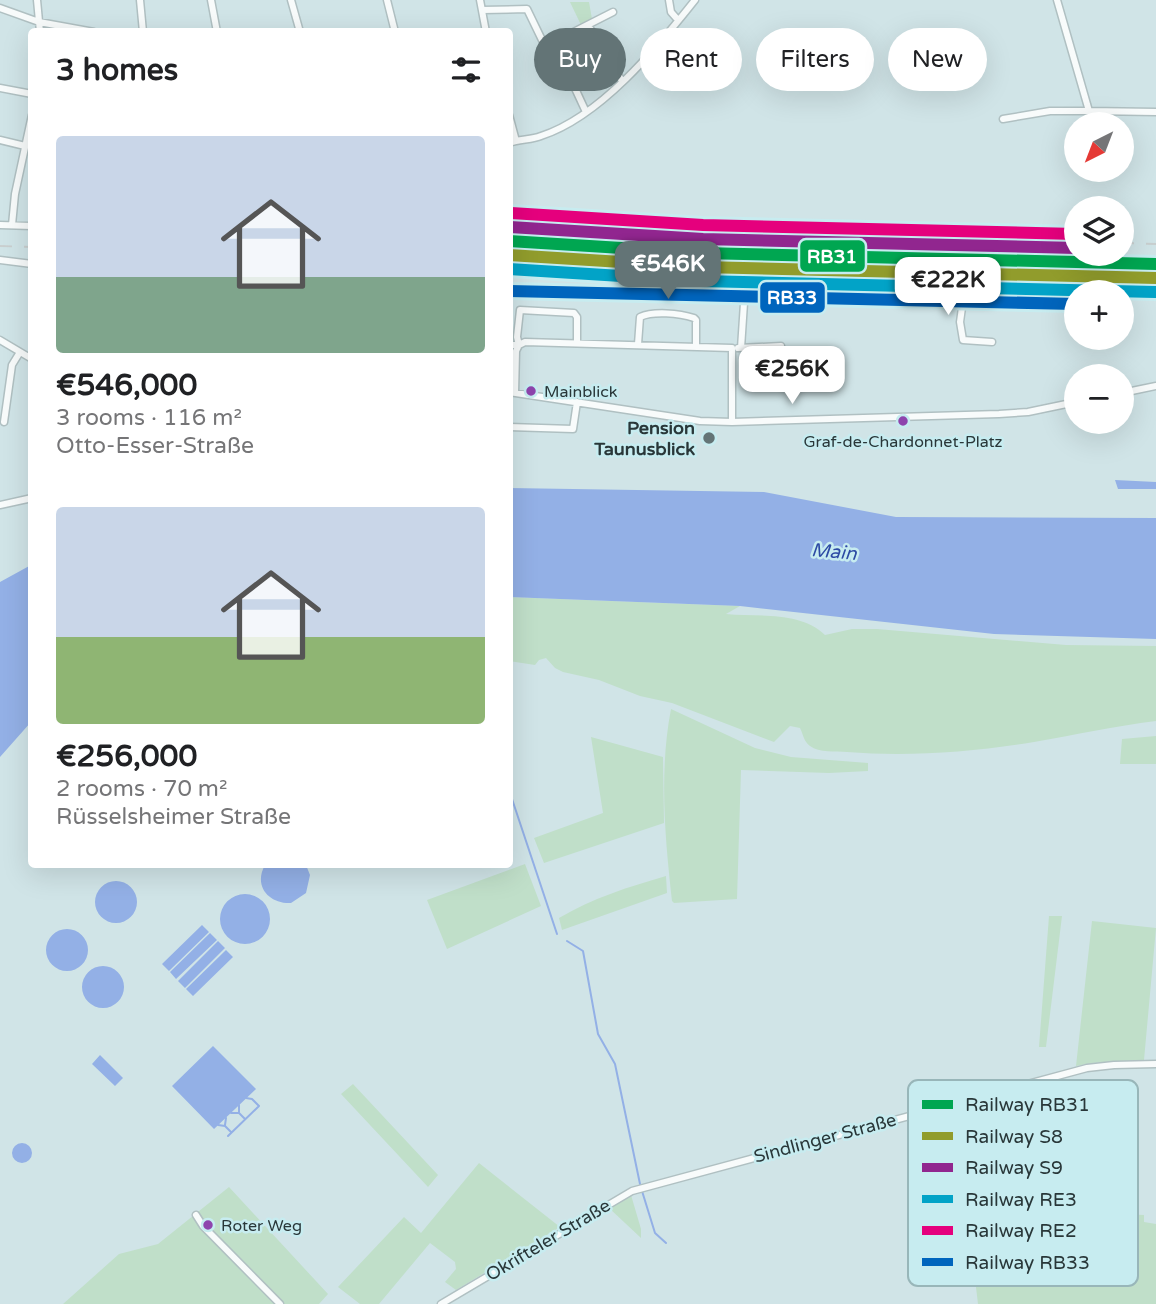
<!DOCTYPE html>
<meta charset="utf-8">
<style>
:root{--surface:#fff;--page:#f2f2f2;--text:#202124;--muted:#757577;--accent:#637476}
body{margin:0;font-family:"Varela Round",sans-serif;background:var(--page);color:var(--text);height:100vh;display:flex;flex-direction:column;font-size:26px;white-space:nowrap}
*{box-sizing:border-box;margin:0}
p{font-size:23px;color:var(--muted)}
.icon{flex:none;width:38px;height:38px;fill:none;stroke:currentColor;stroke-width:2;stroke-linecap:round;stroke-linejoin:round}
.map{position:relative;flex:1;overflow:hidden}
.sheet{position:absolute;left:28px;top:28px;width:485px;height:840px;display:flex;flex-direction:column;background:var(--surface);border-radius:7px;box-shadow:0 7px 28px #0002}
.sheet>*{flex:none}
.guide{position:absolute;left:534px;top:28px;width:516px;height:63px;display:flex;gap:14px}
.needle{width:46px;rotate:222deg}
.fabs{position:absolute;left:1064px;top:112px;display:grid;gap:14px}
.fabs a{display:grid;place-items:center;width:70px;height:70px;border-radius:50%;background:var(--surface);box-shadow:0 7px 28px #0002;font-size:35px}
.price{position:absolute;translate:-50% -60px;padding:0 16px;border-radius:14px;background:#fff;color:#222;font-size:23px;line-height:46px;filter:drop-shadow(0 2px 4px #0008)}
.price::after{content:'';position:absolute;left:50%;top:42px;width:21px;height:16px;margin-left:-10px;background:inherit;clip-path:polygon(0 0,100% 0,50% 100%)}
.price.on{background:var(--accent);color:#fff}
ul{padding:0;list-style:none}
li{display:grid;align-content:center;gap:14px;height:371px;padding:0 28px}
li span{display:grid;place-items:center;height:217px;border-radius:7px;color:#555}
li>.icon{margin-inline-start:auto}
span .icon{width:126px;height:126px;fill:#fffc;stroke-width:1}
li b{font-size:30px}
h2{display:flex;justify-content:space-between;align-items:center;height:84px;padding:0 28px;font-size:30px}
.chip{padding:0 24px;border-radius:32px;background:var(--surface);box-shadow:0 7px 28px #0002;font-size:24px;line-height:63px}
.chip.on{background:var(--accent);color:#fff}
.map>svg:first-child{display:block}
</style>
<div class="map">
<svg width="1156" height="1304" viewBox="0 0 1156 1304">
<rect width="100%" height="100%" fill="#d0e4e7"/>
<path fill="#c0dfc9" d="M570 2H589L592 19 581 25Z
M509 597 740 606 726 614C757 617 801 611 825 635L852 629H877L1066 645 1156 646V721C1115 726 1075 735 1034 742 974 752 908 757 847 752 836 751 819 753 810 746 804 742 803 734 800 728L790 726 774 742 672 703 640 696 599 680 563 672 555 668 546 658 539 660 535 665 509 661Z
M671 709 755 748 791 757 868 763V771L829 773 741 770 737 899 674 903 672 901C665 839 659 771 671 709Z
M1156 736V764H1120L1122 739Z
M591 737 663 757 664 823 544 863 534 838 603 813Z
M525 864 541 906 447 949 427 900Z
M666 876 667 893 562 930 559 918C593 898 628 887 666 876Z
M1049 916H1062L1046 1047H1039Z
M1092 921 1156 928 1144 1060 1091 1063 1076 1066Z
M353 1084 438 1175 428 1187 341 1094Z
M479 1163 560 1227 456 1290 445 1282 456 1269 455 1262 430 1243 379 1304H360L338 1287 404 1217 421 1233Z
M229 1187 328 1294 319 1304H63L119 1254 158 1244Z
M631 1195 641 1229V1238L609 1208Z
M1122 1214 1144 1215V1222L1156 1224V1304H978L973 1262 1097 1231Z"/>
<path fill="#93b0e6" d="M1115 480 1156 482V489H1118Z
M509 488 764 492 896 517 1156 518V639L994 634 740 606 509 597Z
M31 565V722L0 757V582Z
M265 865H306L310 875 306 893 291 903C269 904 253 886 265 865Z
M95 902a21 21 0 1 1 42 0a21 21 0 1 1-42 0Z
M220 919a25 25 0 1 1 50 0a25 25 0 1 1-50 0Z
M202 925 209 932 169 971 162 964Z
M46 950a21 21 0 1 1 42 0a21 21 0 1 1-42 0Z
M210 933 217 940 176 979 170 972Z
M218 941 225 948 185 988 178 981Z
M226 950 233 957 193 996 186 989Z
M82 987a21 21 0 1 1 42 0a21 21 0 1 1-42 0Z
M213 1046 256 1089 214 1129 172 1086Z
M100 1055 123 1078 115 1086 92 1064Z
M12 1153a10 10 0 1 1 20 0a10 10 0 1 1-20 0Z"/>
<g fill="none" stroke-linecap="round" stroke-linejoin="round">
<path stroke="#93b0e6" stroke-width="2" d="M509 790 557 934
M567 941 583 951 598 1034 615 1064 640 1184
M239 1112V1105
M231 1113H239L245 1119
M218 1125 225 1126 231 1132
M225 1125 226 1118
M228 1136 259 1106 252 1099 246 1098
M642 1191 655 1233 666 1243"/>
<defs>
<path id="minor" d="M37 0 40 32
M140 0 143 32
M211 0 217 32
M291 0 300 32
M387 0 395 32
M480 0 486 32
M669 0 671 12 678 20
M1057 0 1089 111 1156 112
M0 8 39 22 94 32
M482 10 527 9 542 40 550 44 613 12
M588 25 622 81
M554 43 586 112
M0 88 32 94
M509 115 516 141
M1003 119 1050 111H1089
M0 140 25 146
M509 143C520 139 531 140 541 136 600 117 657 48 695 0
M509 222 535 223
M0 225 32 226
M12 225 15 194 32 115
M0 260 32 264
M509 267 932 273 957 282
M957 284a9 9 0 1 1 18 0a9 9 0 1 1-18 0Z
M975 280 998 275 1156 277
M964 293 960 322 963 340 992 342
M0 340 32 359
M638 344 640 317C653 311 679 313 694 318L696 320V346
M509 345H519L517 337 520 310 574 313 577 317V343
M738 348 781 346
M741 348 745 288
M509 392 700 421 732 422 999 414 1028 412 1076 402
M515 393 516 351 519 345 525 342 732 348V422
M1122 393 1156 386
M4 422 12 365 20 352
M509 427 573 429 577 402
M0 505 32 498
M196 1215 203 1226 280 1304
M441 1304 632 1191 1087 1068 1114 1065 1156 1064"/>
</defs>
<use href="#minor" stroke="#b0c0c2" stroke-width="9"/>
<use href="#minor" stroke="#f8fbfb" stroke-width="6"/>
<path stroke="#c9cfcf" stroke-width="2" stroke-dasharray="12 12" stroke-linecap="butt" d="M1122 243 1156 244
M0 246 32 247
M889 249 1024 239 1076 241
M509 253 650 256"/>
<defs>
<path id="rail-1" d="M509 241 702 253 1156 264"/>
<path id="rail-2" d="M509 255 702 267 1156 278"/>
<path id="rail-3" d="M510 227 703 239 1076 248"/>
<path id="rail-4" d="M509 269 701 281 1155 292"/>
<path id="rail-5" d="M511 213 703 225 1076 234"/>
<path id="rail-6" d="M509 291 1076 304"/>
</defs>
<use href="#rail-1" stroke="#c7ecf0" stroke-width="18"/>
<use href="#rail-2" stroke="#c7ecf0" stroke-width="18"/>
<use href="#rail-3" stroke="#c7ecf0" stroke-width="18"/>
<use href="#rail-4" stroke="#c7ecf0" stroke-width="18"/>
<use href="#rail-5" stroke="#c7ecf0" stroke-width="18"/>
<use href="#rail-6" stroke="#c7ecf0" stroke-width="18"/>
<use href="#rail-1" stroke="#00a651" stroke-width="12"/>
<use href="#rail-2" stroke="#919c2c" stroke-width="12"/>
<use href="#rail-3" stroke="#91268f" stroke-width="12"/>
<use href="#rail-4" stroke="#02a3c7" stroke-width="12"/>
<use href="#rail-5" stroke="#e5007d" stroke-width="12"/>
<use href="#rail-6" stroke="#0065bd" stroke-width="12"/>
</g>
<g fill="#8e44ad" stroke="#c7ecf0" stroke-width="2.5">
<circle cx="531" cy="391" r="6"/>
<circle cx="903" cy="421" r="6"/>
<circle cx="208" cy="1225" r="6"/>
</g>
<circle fill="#637476" stroke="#c7ecf0" stroke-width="2.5" cx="709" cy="438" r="7"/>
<g text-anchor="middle" stroke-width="5" stroke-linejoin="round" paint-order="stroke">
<g font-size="16" fill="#293739" stroke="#c7ecf0" text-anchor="start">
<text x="544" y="397">Mainblick</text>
<text x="903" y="447" text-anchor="middle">Graf-de-Chardonnet-Platz</text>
<text x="221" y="1231">Roter Weg</text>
</g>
<g font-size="18" font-weight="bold" fill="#293739" stroke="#c7ecf0" text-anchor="end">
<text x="695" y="434">Pension<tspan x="695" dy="21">Taunusblick</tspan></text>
</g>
<g font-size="18" fill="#293739" stroke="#c7ecf0">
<text transform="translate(825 1138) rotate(-15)" y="6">Sindlinger Straße</text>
<text transform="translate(548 1240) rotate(-31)" y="6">Okrifteler Straße</text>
</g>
<g font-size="19" font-style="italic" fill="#2d4ba4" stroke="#c7ecf0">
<text transform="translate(834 551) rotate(5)" y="7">Main</text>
</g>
</g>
<rect x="908" y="1080" width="230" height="206" rx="10" fill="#c7ecf0" stroke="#98b6b9" stroke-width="2"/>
<rect x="922" y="1100" width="31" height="9" fill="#00a651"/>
<rect x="922" y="1132" width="31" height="8" fill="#919c2c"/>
<rect x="922" y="1163" width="31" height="9" fill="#91268f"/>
<rect x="922" y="1195" width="31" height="8" fill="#02a3c7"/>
<rect x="922" y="1226" width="31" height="9" fill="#e5007d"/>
<rect x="922" y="1258" width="31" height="8" fill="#0065bd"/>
<g font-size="19" fill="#293739">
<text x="965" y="1111">Railway RB31</text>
<text x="965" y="1143">Railway S8</text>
<text x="965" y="1174">Railway S9</text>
<text x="965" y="1206">Railway RE3</text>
<text x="965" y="1237">Railway RE2</text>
<text x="965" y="1269">Railway RB33</text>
</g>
<g stroke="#c7ecf0" stroke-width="2.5">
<rect x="799" y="239" width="67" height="34" rx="7" fill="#00a651"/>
<rect x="759" y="281" width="67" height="33" rx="7" fill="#0065bd"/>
</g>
<g font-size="19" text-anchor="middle" font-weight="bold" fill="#fff">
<text x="832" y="263">RB31</text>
<text x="792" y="304">RB33</text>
</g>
</svg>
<div class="fabs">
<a><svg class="needle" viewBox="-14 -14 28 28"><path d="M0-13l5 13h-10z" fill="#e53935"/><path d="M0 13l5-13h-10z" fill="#757577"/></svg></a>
<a><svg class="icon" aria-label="layers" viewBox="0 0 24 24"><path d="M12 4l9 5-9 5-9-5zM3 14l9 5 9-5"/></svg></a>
<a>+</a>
<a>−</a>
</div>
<b class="price on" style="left:668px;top:301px">€546K</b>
<b class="price" style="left:948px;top:317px">€222K</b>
<b class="price" style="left:792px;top:406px">€256K</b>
<div class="guide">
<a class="chip on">Buy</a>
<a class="chip">Rent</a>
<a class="chip">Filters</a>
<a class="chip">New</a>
</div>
<section class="sheet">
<h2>3 homes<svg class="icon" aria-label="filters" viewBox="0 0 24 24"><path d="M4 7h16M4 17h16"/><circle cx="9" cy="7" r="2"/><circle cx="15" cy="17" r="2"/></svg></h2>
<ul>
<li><span style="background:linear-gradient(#c9d6e8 65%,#7fa58c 0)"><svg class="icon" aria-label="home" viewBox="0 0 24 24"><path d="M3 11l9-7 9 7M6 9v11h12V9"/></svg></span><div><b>€546,000</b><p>3 rooms · 116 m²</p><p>Otto-Esser-Straße</p></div></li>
<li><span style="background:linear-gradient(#c9d6e8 60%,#8fb573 0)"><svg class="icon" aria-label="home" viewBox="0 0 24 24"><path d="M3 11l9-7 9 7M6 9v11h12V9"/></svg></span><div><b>€256,000</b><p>2 rooms · 70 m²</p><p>Rüsselsheimer Straße</p></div></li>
</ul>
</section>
</div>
